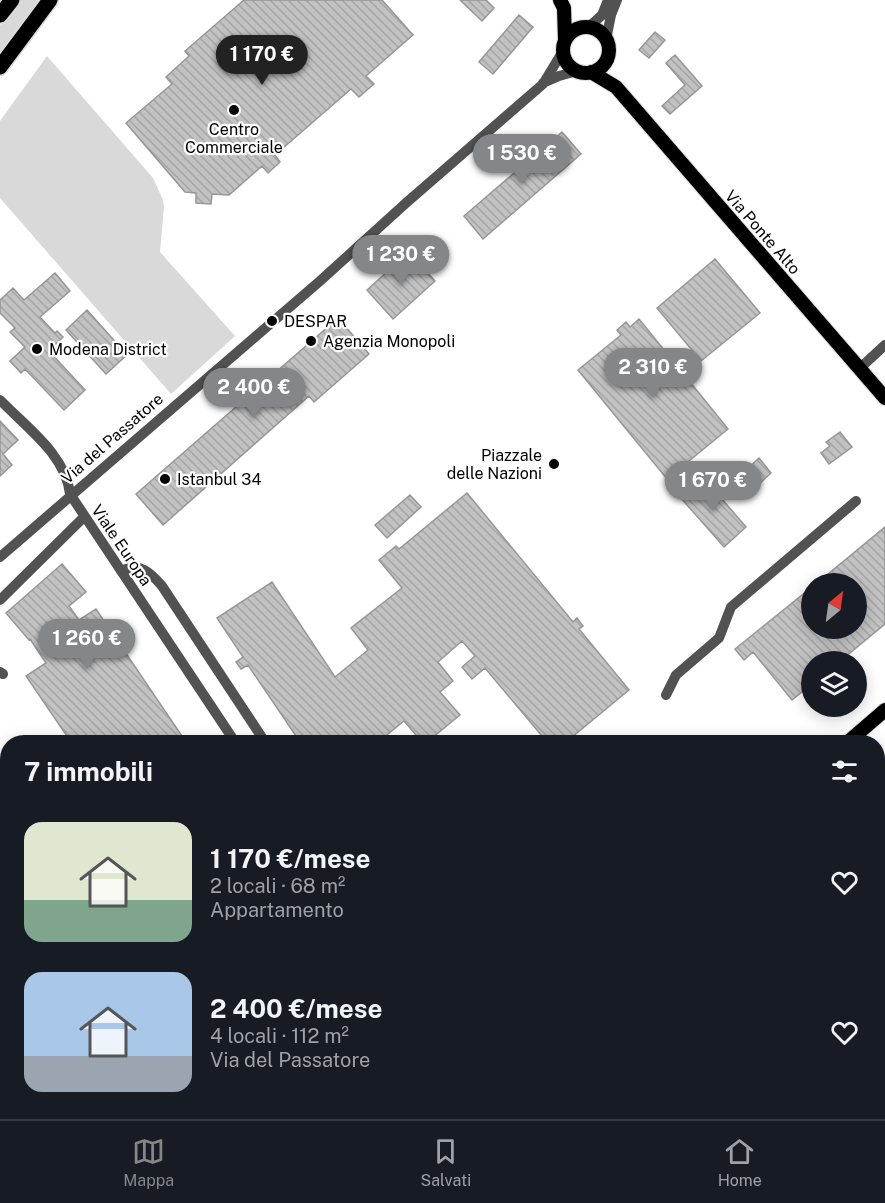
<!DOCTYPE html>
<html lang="it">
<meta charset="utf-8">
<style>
:root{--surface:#171b24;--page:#242831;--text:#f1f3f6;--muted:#9ea1a6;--line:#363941;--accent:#858687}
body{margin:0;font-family:"Public Sans",sans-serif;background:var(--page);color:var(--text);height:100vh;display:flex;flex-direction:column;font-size:22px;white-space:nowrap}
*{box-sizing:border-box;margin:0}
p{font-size:20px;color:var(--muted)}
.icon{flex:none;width:33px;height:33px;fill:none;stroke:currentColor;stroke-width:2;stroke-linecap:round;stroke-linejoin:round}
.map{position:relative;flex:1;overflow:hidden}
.details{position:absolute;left:0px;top:735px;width:885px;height:384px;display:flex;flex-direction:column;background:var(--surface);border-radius:24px 24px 0 0;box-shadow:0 3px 15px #0003}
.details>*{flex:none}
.needle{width:39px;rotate:29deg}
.buttons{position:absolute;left:801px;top:573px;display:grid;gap:12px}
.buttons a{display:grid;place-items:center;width:66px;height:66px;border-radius:50%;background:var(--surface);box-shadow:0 3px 15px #0003;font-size:30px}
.price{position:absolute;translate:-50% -51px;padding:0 14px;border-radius:21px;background:var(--accent);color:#fff;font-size:20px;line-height:39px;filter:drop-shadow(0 2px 3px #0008)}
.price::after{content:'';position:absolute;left:50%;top:36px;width:18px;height:14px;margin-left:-9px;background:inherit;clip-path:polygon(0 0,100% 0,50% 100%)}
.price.active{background:#222;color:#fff}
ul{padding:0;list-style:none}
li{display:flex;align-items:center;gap:18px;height:150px;padding:0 24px}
li span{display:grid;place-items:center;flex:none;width:168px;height:120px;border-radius:18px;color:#555}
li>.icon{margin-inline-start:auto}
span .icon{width:72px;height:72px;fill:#fffc;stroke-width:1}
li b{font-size:26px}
h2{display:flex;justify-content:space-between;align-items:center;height:72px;padding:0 24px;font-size:26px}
.tabs{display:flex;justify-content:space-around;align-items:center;height:84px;border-top:2px solid var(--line);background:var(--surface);font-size:16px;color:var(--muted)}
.tabs a{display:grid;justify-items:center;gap:3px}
.tabs .active{color:var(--accent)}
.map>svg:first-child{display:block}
</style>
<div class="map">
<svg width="885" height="1119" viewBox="0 0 885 1119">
<defs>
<pattern id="building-back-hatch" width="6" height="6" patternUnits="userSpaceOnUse" patternTransform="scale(1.5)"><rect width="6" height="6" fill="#c2c2c2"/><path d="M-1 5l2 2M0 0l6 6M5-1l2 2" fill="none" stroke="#a5a5a5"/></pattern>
</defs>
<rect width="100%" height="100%" fill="#fff"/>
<path fill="#d9d9d9" d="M18 0H39L0 52V25Z
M47 56 153 178 163 200 164 207 160 252 235 336 171 394 0 198V121Z"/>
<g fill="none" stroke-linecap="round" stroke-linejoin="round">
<path stroke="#a0a0a0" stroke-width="3" d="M439 1117 440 1119"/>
</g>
<path fill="url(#building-back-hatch)" stroke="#969696" stroke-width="1.5" d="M244 0H382L413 35 366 76 374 84 359 97 351 89 275 155 280 162 268 173 262 166 229 195 212 194 211 204 196 203V193L185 192 126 123 172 84 166 77 189 56 185 51Z
M460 0H486L494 8 482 21Z
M519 15 533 27 493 74 479 62Z
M655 32 665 40 649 58 639 50Z
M675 55 702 86 670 114 662 106 685 85 666 63Z
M562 132 581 154 483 239 464 216Z
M409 252 435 281 393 319 367 290Z
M715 259 760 313 701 361 657 308Z
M55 273 70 291 40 317 55 333 57 331 63 337 49 351 85 390 64 410 25 369 21 373 10 361 25 347 10 332 15 328 0 313V300L13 288 24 300Z
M87 310 127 355 106 374 66 330Z
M338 318 369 354 314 402 309 396 163 525 136 494Z
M639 319 728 429 667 479 578 370 621 335 617 330 626 322 630 327Z
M0 421 18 440 3 454 12 465 0 476Z
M840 432 852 447 829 464 821 453 830 446 826 442Z
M759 458 771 473 759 484 747 469Z
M703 477 746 527 724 547 680 497Z
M467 493 573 622 577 618 583 626 579 629 629 690 566 742H547L485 668 472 679 462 667 475 656 462 641 438 662 453 681 440 692 460 715 427 742H422L404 721 378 742H300L248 665 241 669 236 662 243 657 217 618 272 582 335 677 368 650 351 628 402 588 379 560 396 546 399 549Z
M410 495 421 507 387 538 375 525Z
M885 527V624L839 662H812V684L792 700 753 652 744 660 735 649 812 587V628H856V584H816Z
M62 564 86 592 69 606 79 620 96 609 186 742H71L26 676 46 663 30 639 29 640 6 613Z"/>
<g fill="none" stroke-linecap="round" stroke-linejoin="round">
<defs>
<path id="major" d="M560 0 564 8 565 40
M563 50a23 23 0 1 1 46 0a23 23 0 1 1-46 0Z
M591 72 616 87 885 398
M848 742 885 710
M498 1112 509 1119
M525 1112 529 1119
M416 1119 428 1112"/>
<path id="highway" d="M0 15 12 0
M0 67 50 0"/>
</defs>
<use href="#major" stroke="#dbdbdb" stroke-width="16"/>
<use href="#highway" stroke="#dbdbdb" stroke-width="18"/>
<path stroke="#525252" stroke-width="10" d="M589 27 602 15 608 0
M606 40 611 15 617 0
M543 83 559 76 577 71
M859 369 885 345
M0 400C26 427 66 455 70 494L235 742
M0 557 320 281 406 203 543 84 563 51
M121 571C140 562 150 572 162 586L265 742
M0 600 84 517
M0 672 3 674
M666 695 676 675 719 638 731 607 856 501
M0 981 8 993
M83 1112 87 1119"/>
<use href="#major" stroke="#000" stroke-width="14"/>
<use href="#highway" stroke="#000" stroke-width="15"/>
</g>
<g fill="#000" stroke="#fff" stroke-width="2">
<circle cx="234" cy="110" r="6"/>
<circle cx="272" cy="321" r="6"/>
<circle cx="311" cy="341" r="6"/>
<circle cx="37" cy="349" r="6"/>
<circle cx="554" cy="464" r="6"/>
<circle cx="165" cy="479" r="6"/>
</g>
<g text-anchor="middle" stroke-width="4.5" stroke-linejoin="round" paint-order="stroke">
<g font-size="16" fill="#000" stroke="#fff" text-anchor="start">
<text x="234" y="135" text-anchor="middle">Centro<tspan x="234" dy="18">Commerciale</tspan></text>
<text x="284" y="327">DESPAR</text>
<text x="323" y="347">Agenzia Monopoli</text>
<text x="49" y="355">Modena District</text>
<text x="542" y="461" text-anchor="end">Piazzale<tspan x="542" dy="18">delle Nazioni</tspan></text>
<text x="177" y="485">Istanbul 34</text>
</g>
<g font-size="16" fill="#000" stroke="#fff">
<text transform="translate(763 232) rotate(49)" y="6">Via Ponte Alto</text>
<text transform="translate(112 438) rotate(-41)" y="6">Via del Passatore</text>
<text transform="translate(122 545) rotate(56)" y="6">Viale Europa</text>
</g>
</g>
</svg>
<div class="buttons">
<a><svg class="needle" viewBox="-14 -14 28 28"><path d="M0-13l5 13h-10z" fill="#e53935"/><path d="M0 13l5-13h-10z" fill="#9ea1a6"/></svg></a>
<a><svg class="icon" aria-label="layers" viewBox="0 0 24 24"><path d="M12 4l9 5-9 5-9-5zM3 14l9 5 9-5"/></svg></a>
</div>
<b class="price active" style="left:262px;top:86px">1 170 €</b>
<b class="price" style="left:522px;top:185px">1 530 €</b>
<b class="price" style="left:401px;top:286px">1 230 €</b>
<b class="price" style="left:653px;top:399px">2 310 €</b>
<b class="price" style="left:254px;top:419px">2 400 €</b>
<b class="price" style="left:713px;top:512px">1 670 €</b>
<b class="price" style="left:87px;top:670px">1 260 €</b>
<section class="details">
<h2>7 immobili<svg class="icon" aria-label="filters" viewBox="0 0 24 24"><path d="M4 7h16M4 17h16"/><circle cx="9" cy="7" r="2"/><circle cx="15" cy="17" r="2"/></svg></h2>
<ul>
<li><span style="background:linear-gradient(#dfe7d0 65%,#7fa58c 0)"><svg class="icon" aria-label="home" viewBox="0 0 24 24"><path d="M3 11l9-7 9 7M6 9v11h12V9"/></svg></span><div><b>1 170 €/mese</b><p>2 locali · 68 m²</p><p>Appartamento</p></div><svg class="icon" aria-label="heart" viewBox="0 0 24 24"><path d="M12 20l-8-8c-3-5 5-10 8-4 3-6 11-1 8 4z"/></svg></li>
<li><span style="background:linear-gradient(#a9c7e8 70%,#9aa5b1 0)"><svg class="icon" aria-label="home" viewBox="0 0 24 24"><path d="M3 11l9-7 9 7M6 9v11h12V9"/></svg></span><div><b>2 400 €/mese</b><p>4 locali · 112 m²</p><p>Via del Passatore</p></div><svg class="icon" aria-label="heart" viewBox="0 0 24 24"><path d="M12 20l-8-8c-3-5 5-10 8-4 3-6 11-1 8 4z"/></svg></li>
</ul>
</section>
</div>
<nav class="tabs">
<a class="active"><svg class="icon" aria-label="map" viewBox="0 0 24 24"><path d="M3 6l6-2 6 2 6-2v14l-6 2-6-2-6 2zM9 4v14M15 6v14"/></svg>Mappa</a>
<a><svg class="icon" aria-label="saved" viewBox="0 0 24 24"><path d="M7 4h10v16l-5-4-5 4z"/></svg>Salvati</a>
<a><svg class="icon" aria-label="home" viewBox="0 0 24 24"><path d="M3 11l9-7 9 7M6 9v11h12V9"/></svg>Home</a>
</nav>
